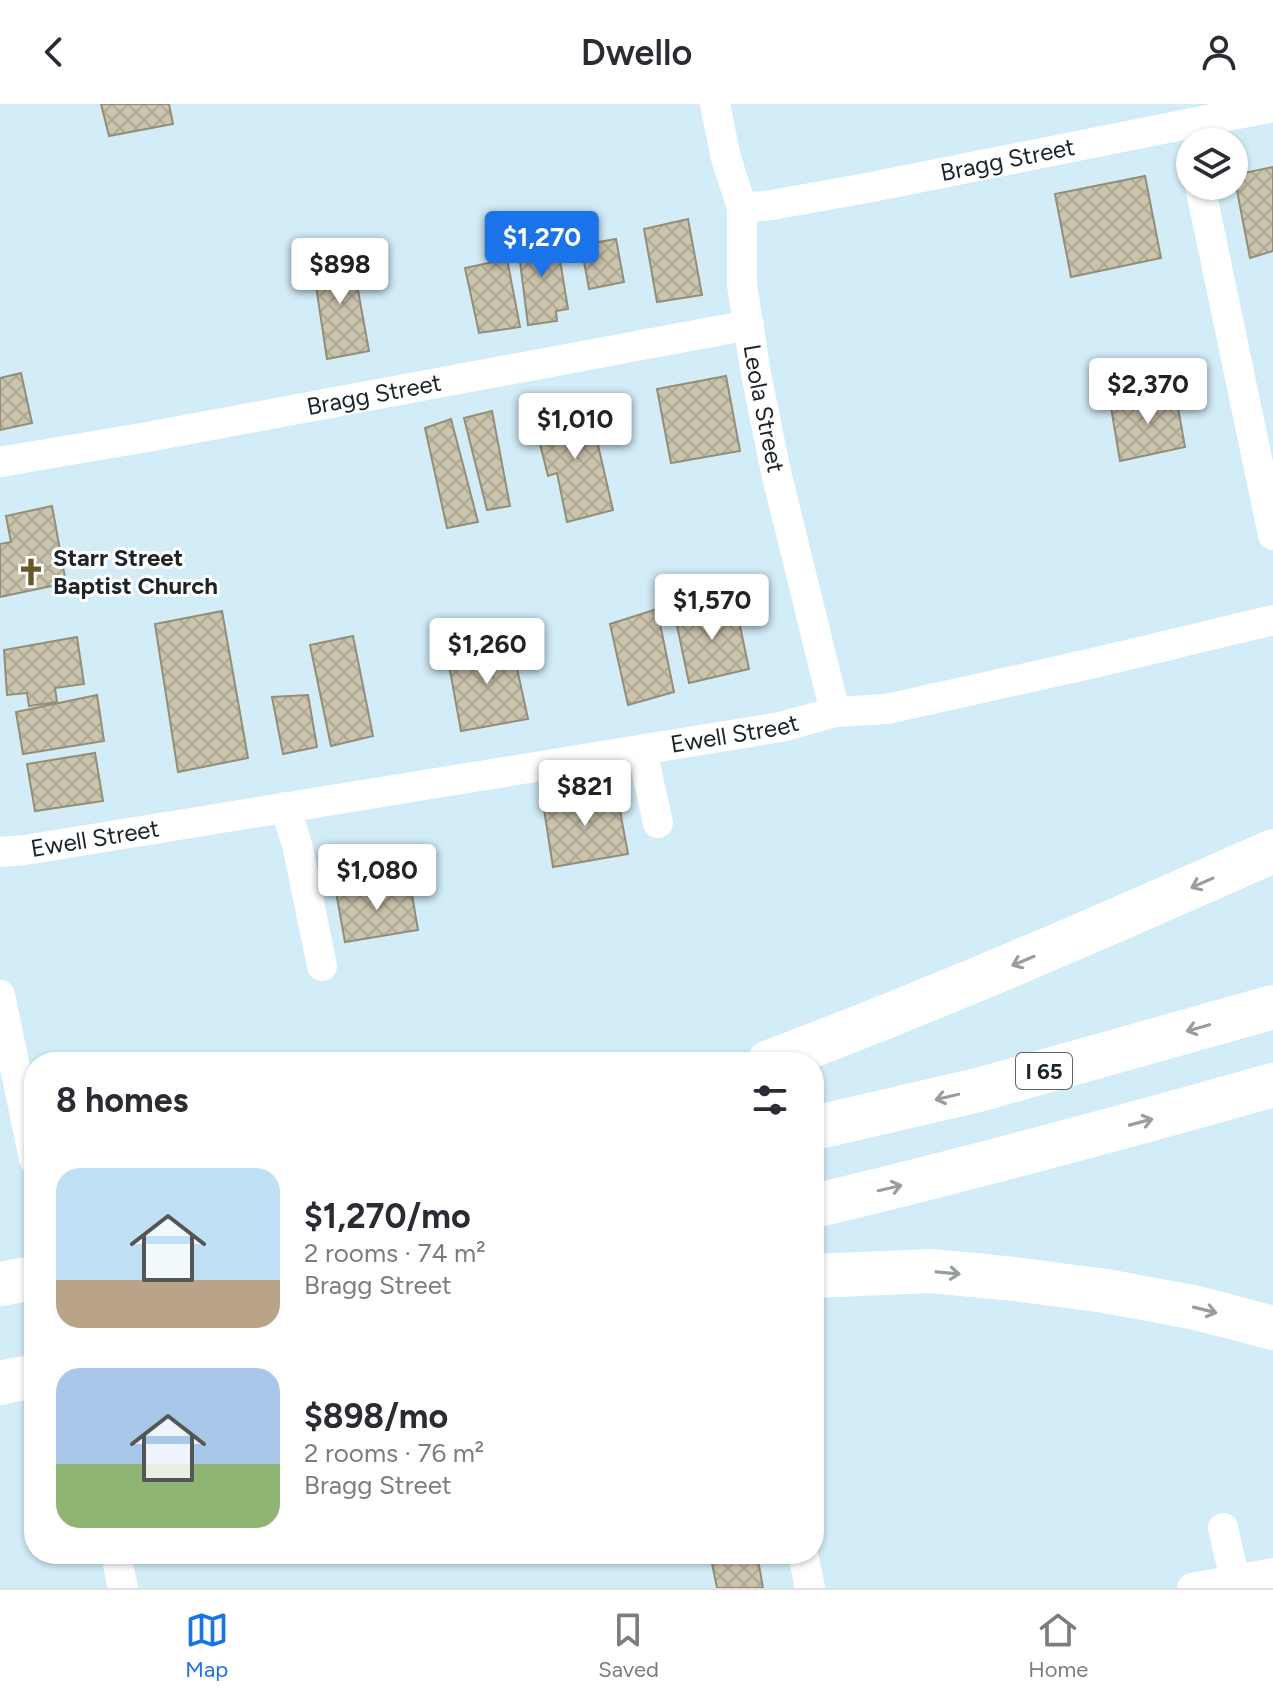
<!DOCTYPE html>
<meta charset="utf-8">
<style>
:root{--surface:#fff;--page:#f2f2f3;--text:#2b2b33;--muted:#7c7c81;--line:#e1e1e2;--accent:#1a73e8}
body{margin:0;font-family:Figtree,sans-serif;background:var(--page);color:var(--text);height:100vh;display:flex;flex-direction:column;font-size:30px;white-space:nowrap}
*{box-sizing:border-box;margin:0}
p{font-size:26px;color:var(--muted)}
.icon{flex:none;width:44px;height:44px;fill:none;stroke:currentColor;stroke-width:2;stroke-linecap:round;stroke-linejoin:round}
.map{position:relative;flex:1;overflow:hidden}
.details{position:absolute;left:24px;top:948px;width:800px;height:512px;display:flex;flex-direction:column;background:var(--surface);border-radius:32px;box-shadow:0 2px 6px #0004}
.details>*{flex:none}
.buttons{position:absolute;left:1176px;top:24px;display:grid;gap:16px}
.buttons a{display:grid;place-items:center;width:72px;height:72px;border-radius:50%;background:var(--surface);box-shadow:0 2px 6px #0004;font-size:40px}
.price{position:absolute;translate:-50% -68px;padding:0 18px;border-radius:8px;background:#fff;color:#222;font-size:26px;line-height:52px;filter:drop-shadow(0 2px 4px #0008)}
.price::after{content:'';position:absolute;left:50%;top:48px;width:24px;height:18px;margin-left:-12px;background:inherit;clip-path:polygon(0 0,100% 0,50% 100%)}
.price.on{background:var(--accent);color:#fff}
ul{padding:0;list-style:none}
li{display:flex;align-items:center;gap:24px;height:200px;padding:0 32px}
li span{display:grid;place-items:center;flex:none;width:224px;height:160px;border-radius:24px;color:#555}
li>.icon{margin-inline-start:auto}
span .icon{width:96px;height:96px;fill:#fffc;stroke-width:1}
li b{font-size:34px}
h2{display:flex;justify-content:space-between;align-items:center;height:96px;padding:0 32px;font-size:34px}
header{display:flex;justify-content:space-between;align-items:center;height:104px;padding:0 32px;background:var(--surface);font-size:36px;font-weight:600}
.tabs{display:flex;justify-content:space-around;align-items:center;height:112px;border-top:2px solid var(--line);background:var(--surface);font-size:22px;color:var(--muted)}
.tabs a{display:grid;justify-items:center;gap:4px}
.tabs .on{color:var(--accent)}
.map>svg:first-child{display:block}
</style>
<header><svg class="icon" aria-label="back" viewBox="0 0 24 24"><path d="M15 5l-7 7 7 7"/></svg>Dwello<svg class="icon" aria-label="person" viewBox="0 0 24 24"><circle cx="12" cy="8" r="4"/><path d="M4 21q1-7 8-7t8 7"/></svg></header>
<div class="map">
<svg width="1273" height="1484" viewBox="0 0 1273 1484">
<defs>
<pattern id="building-cross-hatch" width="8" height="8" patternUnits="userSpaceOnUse" patternTransform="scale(2)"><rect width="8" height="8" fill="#cbc4ad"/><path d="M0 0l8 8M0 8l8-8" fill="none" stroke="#aea895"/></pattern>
</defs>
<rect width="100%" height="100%" fill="#d2ecf8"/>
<path fill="url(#building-cross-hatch)" stroke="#948e78" stroke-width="2" d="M101 0H169L173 20 109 32Z
M1273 63V147L1250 154 1234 71Z
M1145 72 1161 154 1071 173 1055 90Z
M688 115 702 191 657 198 644 125Z
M544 131 546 140 557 138 568 205 556 207 557 217 528 221 517 134Z
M616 135 624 178 589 185 581 141Z
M351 148 369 247 327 255 312 155Z
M507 155 520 223 479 229 465 164Z
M21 269 32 319 0 326V274Z
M726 272 740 347 671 359 657 285Z
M1175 287 1185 343 1120 357 1111 303Z
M589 302 613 406 567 418 557 369 548 372 533 312Z
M492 307 510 402 487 406 464 314Z
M451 315 478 418 447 424 425 324Z
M52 402 66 479 0 493V440L11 438 6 412Z
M735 498 749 565 689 579 675 512Z
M657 505 674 588 628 601 610 520Z
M222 507 248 654 178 668 155 520Z
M353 532 373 632 331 642 310 541Z
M77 533 84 580 55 584 57 598 29 602 27 589 7 591 4 546Z
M511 537 528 615 461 627 447 550Z
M97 591 104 637 23 650 16 608Z
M308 591 317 643 283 650 272 593Z
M95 649 103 697 35 707 27 660Z
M616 685 628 750 553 763 543 699Z
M410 779 418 826 345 838 336 788Z
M710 1450H757L763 1484H717Z"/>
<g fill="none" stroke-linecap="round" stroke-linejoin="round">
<g stroke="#fff" stroke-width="30">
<path id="s1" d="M715 0 726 54 742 104V181L756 270 776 368 835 608"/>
<path d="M1200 82 1273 431"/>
<path id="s2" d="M742 104 772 101 872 83 1273 3"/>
<path id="s3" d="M0 358 153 332 749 221"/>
<path d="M642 647 658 719"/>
<path d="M285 703 297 740 322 862"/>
<path id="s4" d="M0 748 25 746 781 623 835 608 887 605 1094 559 1273 516"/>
<path d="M0 891 34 1055"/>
<path d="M1223 1424 1235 1476"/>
<path d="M116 1450 123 1484"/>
<path d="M803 1450 810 1484"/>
<path d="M1192 1484 1273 1469"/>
</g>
<path stroke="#fff" stroke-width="44" d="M769 958C940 894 1106 821 1273 747
M814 1024 978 986 1273 903
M814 1102C968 1065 1121 1024 1273 981
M814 1172 931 1167 1014 1175 1106 1187 1197 1204 1273 1224
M0 1180 34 1174
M0 1279 34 1272"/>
</g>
<defs><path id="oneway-shaft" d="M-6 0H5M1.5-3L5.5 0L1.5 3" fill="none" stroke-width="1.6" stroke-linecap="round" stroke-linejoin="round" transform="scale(2)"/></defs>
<g stroke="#989d9f">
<use href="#oneway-shaft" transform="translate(1202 779) rotate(156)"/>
<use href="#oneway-shaft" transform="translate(1023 857) rotate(157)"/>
<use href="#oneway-shaft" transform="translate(1198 924) rotate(164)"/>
<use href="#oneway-shaft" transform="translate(947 993) rotate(167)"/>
<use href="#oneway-shaft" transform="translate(1141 1018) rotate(-15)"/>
<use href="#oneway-shaft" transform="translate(890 1084) rotate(-13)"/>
<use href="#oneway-shaft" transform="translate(948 1169) rotate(5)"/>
<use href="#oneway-shaft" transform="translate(1205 1206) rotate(14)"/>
</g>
<defs>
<symbol id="church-bare" viewBox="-9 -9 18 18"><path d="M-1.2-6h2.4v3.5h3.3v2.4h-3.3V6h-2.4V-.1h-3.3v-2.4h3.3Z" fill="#665724" stroke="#fff" stroke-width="2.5" paint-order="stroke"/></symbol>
</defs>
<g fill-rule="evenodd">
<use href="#church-bare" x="11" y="448" width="40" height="40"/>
</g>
<g text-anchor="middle" stroke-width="6" stroke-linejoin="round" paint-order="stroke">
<rect fill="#fff" stroke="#5f6669" stroke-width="2" x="1016" y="949" width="56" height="36" rx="6"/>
<g font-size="22" font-weight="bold" fill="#1b2529">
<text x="1044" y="975">I 65</text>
</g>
<g font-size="24" fill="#1b2529" stroke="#fff">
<text dy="8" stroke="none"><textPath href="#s2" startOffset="270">Bragg Street</textPath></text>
<text dy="8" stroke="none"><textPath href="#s3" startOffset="380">Bragg Street</textPath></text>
<text dy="8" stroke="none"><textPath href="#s1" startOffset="310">Leola Street</textPath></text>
<text dy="8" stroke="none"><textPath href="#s4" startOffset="744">Ewell Street</textPath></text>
<text dy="8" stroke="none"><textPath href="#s4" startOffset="96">Ewell Street</textPath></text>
</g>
<g font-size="24" font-weight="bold" fill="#1b2529" stroke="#fff" text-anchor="start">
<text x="53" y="462">Starr Street<tspan x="53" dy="28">Baptist Church</tspan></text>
</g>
</g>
</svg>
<div class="buttons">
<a><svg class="icon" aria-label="layers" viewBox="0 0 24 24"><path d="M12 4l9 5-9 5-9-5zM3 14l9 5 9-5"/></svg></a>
</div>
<b class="price on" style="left:542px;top:175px">$1,270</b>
<b class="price" style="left:340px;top:202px">$898</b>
<b class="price" style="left:1148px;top:322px">$2,370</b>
<b class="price" style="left:575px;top:357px">$1,010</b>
<b class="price" style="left:712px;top:538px">$1,570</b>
<b class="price" style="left:487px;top:582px">$1,260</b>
<b class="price" style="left:585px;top:724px">$821</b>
<b class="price" style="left:377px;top:808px">$1,080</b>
<section class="details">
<h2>8 homes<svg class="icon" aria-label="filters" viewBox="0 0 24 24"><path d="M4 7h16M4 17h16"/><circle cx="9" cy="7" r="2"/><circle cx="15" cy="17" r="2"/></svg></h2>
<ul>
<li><span style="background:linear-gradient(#bfe0f5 70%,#b9a48a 0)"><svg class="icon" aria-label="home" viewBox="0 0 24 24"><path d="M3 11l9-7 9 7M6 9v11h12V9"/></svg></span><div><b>$1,270/mo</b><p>2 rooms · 74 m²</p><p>Bragg Street</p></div></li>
<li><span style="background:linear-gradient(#a9c7e8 60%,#8fb573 0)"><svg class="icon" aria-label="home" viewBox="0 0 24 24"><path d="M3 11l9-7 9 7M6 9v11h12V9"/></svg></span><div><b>$898/mo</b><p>2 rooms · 76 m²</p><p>Bragg Street</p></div></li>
</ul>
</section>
</div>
<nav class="tabs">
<a class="on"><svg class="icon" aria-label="map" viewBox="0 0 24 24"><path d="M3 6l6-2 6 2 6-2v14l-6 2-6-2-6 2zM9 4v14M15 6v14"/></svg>Map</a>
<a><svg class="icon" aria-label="saved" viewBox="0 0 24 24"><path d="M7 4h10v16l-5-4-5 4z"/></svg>Saved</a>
<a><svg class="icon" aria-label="home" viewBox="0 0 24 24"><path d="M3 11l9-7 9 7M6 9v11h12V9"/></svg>Home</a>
</nav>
